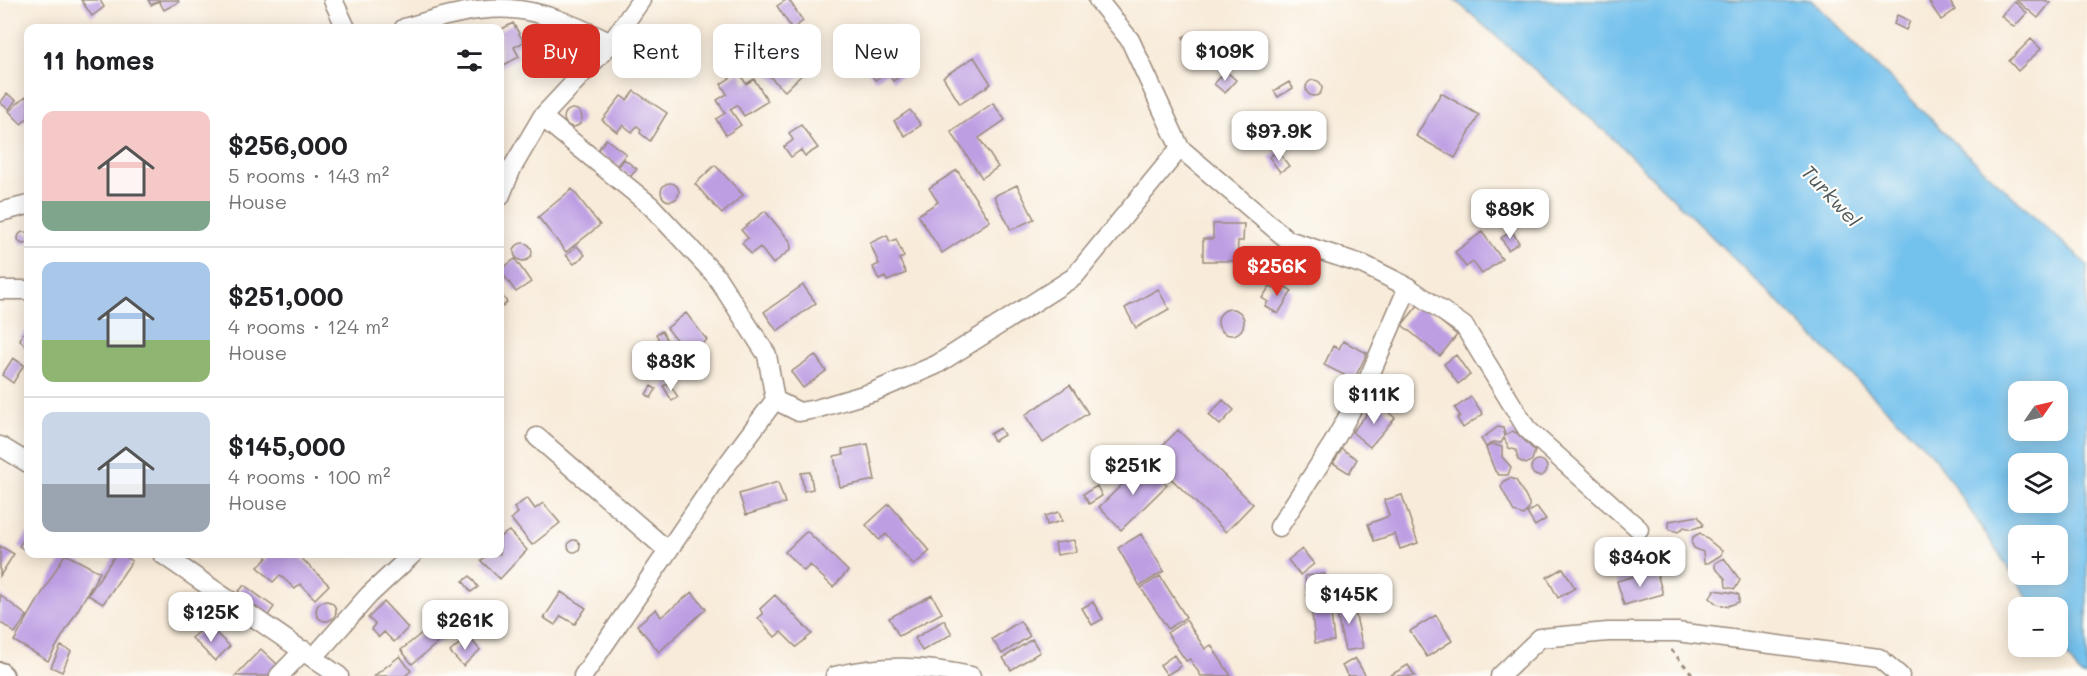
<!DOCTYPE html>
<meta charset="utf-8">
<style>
:root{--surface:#fff;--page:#f2f2f2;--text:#202124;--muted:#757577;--line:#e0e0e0;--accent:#d93025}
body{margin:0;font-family:Mali,sans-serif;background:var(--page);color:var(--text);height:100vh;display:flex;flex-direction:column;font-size:22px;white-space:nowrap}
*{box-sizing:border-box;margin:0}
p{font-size:20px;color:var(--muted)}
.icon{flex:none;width:33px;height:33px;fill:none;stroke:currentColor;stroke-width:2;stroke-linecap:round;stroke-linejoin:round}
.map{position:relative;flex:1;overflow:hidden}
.details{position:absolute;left:24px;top:24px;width:480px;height:534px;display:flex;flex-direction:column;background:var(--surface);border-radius:12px;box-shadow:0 3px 15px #0003}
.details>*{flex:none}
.hud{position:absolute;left:522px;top:24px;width:570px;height:54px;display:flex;gap:12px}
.needle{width:39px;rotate:56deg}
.fabs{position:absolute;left:2008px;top:381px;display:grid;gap:12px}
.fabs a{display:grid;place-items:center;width:60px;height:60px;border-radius:12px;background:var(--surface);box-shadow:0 3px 15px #0003;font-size:30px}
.price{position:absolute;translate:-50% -51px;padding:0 14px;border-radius:12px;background:#fff;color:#222;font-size:20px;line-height:39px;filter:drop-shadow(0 2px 3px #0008)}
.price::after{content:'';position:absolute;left:50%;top:36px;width:18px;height:14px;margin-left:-9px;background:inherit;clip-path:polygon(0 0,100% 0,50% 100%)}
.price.on{background:var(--accent);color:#fff}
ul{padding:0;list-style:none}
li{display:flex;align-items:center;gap:18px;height:150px;padding:0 18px}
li+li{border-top:2px solid var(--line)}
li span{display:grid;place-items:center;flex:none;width:168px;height:120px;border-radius:12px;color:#555}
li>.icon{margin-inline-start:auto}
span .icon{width:72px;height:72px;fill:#fffc;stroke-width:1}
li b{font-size:26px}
h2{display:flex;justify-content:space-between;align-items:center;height:72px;padding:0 18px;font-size:26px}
.tag{padding:0 21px;border-radius:12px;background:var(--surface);box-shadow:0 3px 15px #0003;font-size:21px;line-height:54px}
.tag.on{background:var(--accent);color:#fff}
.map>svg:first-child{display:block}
</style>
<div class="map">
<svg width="2087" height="676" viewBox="0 0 2087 676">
<rect width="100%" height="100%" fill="#fdfcf7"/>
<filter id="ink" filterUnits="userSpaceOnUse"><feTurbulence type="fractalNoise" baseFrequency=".0167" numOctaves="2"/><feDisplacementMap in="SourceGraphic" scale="12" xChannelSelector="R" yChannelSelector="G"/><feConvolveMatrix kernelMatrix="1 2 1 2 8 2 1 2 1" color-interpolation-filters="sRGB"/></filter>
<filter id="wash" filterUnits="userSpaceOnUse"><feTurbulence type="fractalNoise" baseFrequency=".008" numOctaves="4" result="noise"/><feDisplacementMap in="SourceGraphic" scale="24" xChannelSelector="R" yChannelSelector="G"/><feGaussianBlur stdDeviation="1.35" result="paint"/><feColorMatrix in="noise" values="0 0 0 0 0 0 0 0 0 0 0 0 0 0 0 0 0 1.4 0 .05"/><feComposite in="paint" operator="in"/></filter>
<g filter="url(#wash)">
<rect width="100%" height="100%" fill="#f8ebd9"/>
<path fill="#73c1ed" stroke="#577686" stroke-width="1.5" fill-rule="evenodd" d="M1455 0H1811L1954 142 2087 265V676H2081L2058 644V608L2034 607 1935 457 1606 132ZM2019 392H2058V430H2019ZM2019 464H2058V502H2019ZM2019 536H2058V574H2019Z"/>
<g id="blocks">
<path fill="#bd9ee3" d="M81 0H100L104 7 92 16Z
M148 0H178L179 2 164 10 159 1 151 5Z
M786 0H789L803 21 792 29 777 6Z
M1932 0H1949L1955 10 1941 20 1929 2Z
M2016 0H2045L2050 3 2038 18Z
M2014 1 2027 13 2014 27 2001 16Z
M1897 15 1910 21 1906 30 1894 24Z
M513 23 524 42 514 47 519 57 500 67V30Z
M859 30 870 46 859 53 848 37Z
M1201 30 1210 53 1192 60 1183 37Z
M890 35 913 68 893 81 887 72 875 80 858 57Z
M2031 39 2041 49 2018 71 2009 61Z
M794 46 812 65 785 91 766 73Z
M974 57 991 84 960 104 943 77Z
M1226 71 1236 80 1225 93 1214 84Z
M739 72 746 84 754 79 768 101 744 116 737 105 730 109 741 125 726 135 716 119 725 113 717 100 727 94 721 84Z
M1306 88a8 8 0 1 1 16 0a8 8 0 1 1-16 0Z
M1289 82 1293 88 1278 97 1274 91Z
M634 91 667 113 650 141 640 133 641 129 637 126 632 132 623 125 617 132 602 120 621 96 627 100Z
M1441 93 1479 115 1455 158 1416 136Z
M7 94 16 100 9 109 0 103Z
M26 96 28 100V118L21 124 9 111Z
M993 103 1005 120 979 138 998 167 982 178 951 132Z
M564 118a9 9 0 1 1 18 0a9 9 0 1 1-18 0Z
M910 110 921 125 905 136 894 121Z
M801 125 818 148 805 156 801 150 791 157 784 147 793 140 789 133Z
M606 139 626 154 617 166 597 151Z
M1278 151 1289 166 1280 172 1269 157Z
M624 159 637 169 630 177 618 167Z
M715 165 743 195 722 214 695 184Z
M957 170 990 221 942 253 918 215 938 202 929 188Z
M661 192a9 9 0 1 1 18 0a9 9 0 1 1-18 0Z
M1017 185 1034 219 1011 230 994 196Z
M572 189 600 225 566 252 538 217Z
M765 211 790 241 791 249 773 264 760 247 751 254 742 243 748 238 741 230Z
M1213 224H1244L1243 241H1238L1237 261H1203V239H1213Z
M1512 231 1519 243 1508 250 1501 238Z
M1482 232 1502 259 1482 274 1473 262 1466 267 1455 252Z
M18 238a6 6 0 1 1 12 0a6 6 0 1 1-12 0Z
M887 235 890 242 896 239 904 257 899 259 906 273 887 281 885 277 879 280 873 267 879 264 870 243Z
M514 252a9 9 0 1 1 18 0a9 9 0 1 1-18 0Z
M577 246 585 255 574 264 566 255Z
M515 259 531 282 516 292 500 270Z
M1244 267a7 7 0 1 1 14 0a7 7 0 1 1-14 0Z
M1278 282 1292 291 1278 314 1265 306 1268 302 1262 298 1270 286 1274 288Z
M803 285 816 303 777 331 764 312Z
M1158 289 1169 309 1136 328 1125 308Z
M500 293 507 302 500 309Z
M1419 304 1457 335 1440 356 1402 325Z
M1218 322a13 13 0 1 1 26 0a13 13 0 1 1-26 0Z
M686 313 707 340 688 355 667 328Z
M28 330V349L20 340 22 334Z
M662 331 677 358 671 362 656 334Z
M1343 341 1367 353 1354 380 1324 365 1333 346 1339 349Z
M815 355 826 371 803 388 791 372Z
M1456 355 1470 375 1458 384 1444 364Z
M13 358 24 365 13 383 2 375Z
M669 383 678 397 672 401 663 386Z
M1070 385 1088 413 1043 443 1025 415Z
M651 386 656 389 651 398 646 394Z
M1471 397 1483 414 1463 428 1457 418 1460 416 1455 408Z
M1223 400 1234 410 1220 425 1209 415Z
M1377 402 1395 418 1370 447 1352 432Z
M1498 427 1503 428 1505 436 1512 431 1517 433 1535 451 1532 460 1526 464 1518 460 1516 450 1509 448 1504 438 1501 443 1493 442 1486 447 1481 439Z
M1000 428 1004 435 994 441 990 434Z
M1178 430 1253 504 1226 532 1150 458Z
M868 444 875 480 840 487 834 456 844 454 842 449Z
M1492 444 1502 447V457L1511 467 1508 475H1499L1495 471 1486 448Z
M1342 449 1357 459 1349 473 1333 463Z
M1531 468a8 8 0 1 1 16 0a8 8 0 1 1-16 0Z
M1145 462 1167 485 1121 530 1099 507Z
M810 472 813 489 804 491 801 473Z
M1510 478 1516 480 1529 503V509L1523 515 1514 512 1501 487 1504 481Z
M778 482 785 503 746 515 739 494Z
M1097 486 1102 496 1089 504 1083 494Z
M1402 495 1418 543 1400 549 1395 534 1374 541 1368 524 1389 516 1384 500Z
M527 498 535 509 543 503 560 523 532 545 511 519 518 513 514 508Z
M889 504 930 551 914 565 886 534 879 540 866 525Z
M1537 507 1546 519 1535 526 1527 513Z
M1059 512 1062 521 1047 525 1045 516Z
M1698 516 1703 524 1702 526 1692 529 1684 527 1678 532 1669 529V521Z
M509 531 527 550 500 579 481 561 488 554H500V537Z
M807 531 848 571 833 587 810 565 804 571 785 552Z
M28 532V552L19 546Z
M1700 533 1722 551 1721 555 1708 563H1704L1703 552 1694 548 1692 544 1693 537Z
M1141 534 1164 571 1140 586 1118 548Z
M1074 540 1076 552 1057 555 1055 543Z
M568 546a6 6 0 1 1 12 0a6 6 0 1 1-12 0Z
M0 546 14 554 0 576Z
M1302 549 1314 564 1300 575 1288 560Z
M65 554 100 572 48 661 14 641Z
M116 554H121L132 561 103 604 88 595Z
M266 554H297L329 585 315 599 300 584 295 589 280 575 273 582 258 567 267 558Z
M1724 558 1740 580 1735 589 1726 587 1725 578 1715 568V563Z
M1563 568 1575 588 1558 598 1547 577Z
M1656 570 1663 594 1624 605 1617 581Z
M1325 574 1327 593 1307 595 1305 576Z
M470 576 478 587 471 592 463 581Z
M1160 576 1186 617 1168 629 1141 588Z
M244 585 274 607 266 618 236 595Z
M1714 590 1735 593 1739 595V602L1728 606 1717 604 1710 598Z
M561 592 586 608 575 624 561 616 555 625 544 618Z
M692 592 706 609 659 652 637 625 656 609 661 617Z
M0 595 27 616 15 633 0 622Z
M775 595 812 634 796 647 781 632 775 637 758 618 763 614 760 609Z
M932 595 942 613 899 636 889 618Z
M1352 598 1363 648 1345 651 1334 602Z
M1330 601 1334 641 1315 643 1311 603Z
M316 611a10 10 0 1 1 20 0a10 10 0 1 1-20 0Z
M384 602 408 628 394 642 384 632 379 637 371 629 375 624 368 618Z
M1093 602 1103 619 1092 625 1082 608Z
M450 610 461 624 412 664 401 650Z
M1436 615 1452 641 1427 657 1410 631Z
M496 618 501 624 495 631 489 625Z
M944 620 952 634 922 651 915 638Z
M1186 620 1205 649 1211 645 1231 676H1201L1190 659 1186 661 1167 633Z
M1020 621 1030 636 1002 654 992 639Z
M207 625 230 646 215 661 192 638Z
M468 636 480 650 463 666 450 652Z
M1032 639 1040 652 1011 670 1003 658Z
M61 646 71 651 62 672 51 667Z
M261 649 278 665 267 676H235Z
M1174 655 1181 666 1167 675 1160 665Z
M400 656 411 671 405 676H374Z
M1355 658 1366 676H1348L1342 666Z
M1408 665 1415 676H1389Z"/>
</g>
</g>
<g filter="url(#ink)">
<use href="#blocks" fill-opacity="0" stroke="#9a8a7c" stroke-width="1.5"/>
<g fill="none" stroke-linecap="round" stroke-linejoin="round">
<defs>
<path id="minor" d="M333 0 346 28
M404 28C495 0 525 0 611 43
M542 117 651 206 716 276 767 355 775 400 723 470 583 676
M1180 148 1288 240 1364 265 1408 287 1464 326 1527 429 1639 529
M500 197 512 168 542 117 611 43 641 0
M0 212 28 205
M0 290H28
M775 400 799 412 816 409 873 392 936 365 1074 277 1180 148 1130 40 1098 0
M537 437 667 550
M0 446 28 463
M1279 527 1332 445 1367 382 1408 287
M162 554 339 676
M314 657 369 595 413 554
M279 676 304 650
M835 676C885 664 921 666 971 676
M1500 676 1540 638 1608 632H1677L1879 658 1900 676"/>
<path id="tertiary" d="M0 674 2 676"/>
</defs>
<use href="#minor" stroke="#9a8a7c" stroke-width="21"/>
<use href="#tertiary" stroke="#9a8a7c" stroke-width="26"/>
<path stroke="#9a8a7c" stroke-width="3" stroke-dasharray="4.5 4.5" stroke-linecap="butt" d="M1671 650 1694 676"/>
<use href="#minor" stroke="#fff" stroke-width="18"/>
<use href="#tertiary" stroke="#fff" stroke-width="22"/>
</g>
</g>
<g text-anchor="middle" stroke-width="4.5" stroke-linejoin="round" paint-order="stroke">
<g font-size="20" font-style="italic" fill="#4c575c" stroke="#fdfcf7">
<text transform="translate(1831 196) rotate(47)" y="7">Turkwel</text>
</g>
</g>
</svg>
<div class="fabs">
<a><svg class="needle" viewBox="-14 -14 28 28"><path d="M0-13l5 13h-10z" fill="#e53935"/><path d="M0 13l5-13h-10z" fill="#757577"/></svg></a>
<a><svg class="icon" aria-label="layers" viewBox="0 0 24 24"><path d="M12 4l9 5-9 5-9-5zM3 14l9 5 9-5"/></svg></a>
<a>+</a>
<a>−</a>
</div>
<b class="price" style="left:1225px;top:82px">$109K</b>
<b class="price" style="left:1279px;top:162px">$97.9K</b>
<b class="price" style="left:1510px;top:240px">$89K</b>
<b class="price on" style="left:1277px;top:297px">$256K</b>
<b class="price" style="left:671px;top:392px">$83K</b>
<b class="price" style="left:1374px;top:425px">$111K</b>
<b class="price" style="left:1133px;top:496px">$251K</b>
<b class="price" style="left:1640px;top:588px">$340K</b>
<b class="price" style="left:1349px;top:625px">$145K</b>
<b class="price" style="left:211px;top:643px">$125K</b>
<b class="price" style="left:465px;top:651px">$261K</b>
<div class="hud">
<a class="tag on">Buy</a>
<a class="tag">Rent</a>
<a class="tag">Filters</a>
<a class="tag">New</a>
</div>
<section class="details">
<h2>11 homes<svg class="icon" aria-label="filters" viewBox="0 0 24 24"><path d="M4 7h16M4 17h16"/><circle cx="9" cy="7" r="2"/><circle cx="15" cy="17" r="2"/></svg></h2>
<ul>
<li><span style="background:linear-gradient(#f6c9c9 75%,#7fa58c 0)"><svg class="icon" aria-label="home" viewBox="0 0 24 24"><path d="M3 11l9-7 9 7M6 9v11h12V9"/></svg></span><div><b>$256,000</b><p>5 rooms · 143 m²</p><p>House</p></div></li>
<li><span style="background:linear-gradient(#a9c7e8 65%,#8fb573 0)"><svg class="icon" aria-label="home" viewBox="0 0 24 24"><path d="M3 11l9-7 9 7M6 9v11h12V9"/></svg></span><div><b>$251,000</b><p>4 rooms · 124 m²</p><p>House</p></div></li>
<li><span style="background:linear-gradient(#c9d6e8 60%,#9aa5b1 0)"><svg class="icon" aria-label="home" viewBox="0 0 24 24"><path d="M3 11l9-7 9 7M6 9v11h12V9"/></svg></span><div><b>$145,000</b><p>4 rooms · 100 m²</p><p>House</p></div></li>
</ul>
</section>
</div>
